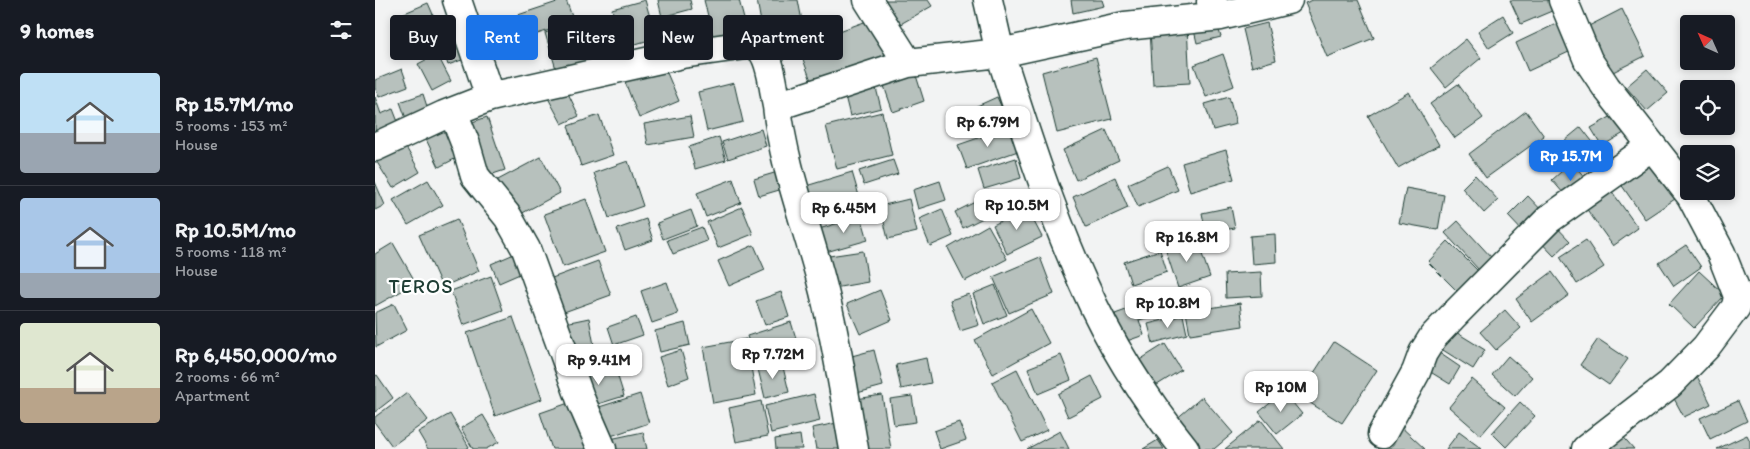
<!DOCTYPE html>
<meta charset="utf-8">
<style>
:root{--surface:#171b24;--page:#242831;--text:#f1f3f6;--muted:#9ea1a6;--line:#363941;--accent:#1a73e8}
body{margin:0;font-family:Itim,sans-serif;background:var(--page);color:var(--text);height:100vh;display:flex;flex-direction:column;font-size:19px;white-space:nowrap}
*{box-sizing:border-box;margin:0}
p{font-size:16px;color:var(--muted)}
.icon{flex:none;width:28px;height:28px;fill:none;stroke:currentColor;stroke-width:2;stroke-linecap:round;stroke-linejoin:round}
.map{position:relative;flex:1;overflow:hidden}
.drawer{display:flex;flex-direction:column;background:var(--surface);width:375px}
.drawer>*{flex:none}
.banner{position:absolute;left:15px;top:15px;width:475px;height:45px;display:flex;gap:10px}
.needle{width:32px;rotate:315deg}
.fabs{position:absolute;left:1305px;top:15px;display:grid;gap:10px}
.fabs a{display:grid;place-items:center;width:55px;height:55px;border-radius:5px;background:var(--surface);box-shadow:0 2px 8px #0003;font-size:25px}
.price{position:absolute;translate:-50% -42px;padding:0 11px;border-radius:10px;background:#fff;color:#222;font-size:16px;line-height:32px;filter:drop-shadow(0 1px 2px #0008)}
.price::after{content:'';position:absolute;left:50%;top:30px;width:15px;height:11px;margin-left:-8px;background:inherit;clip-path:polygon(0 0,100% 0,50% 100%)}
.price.selected{background:var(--accent);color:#fff}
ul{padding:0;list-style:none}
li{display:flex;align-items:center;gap:15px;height:125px;padding:0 20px}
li+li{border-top:1px solid var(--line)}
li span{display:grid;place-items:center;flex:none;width:140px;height:100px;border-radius:5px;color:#555}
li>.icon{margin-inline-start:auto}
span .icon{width:60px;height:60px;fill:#fffc;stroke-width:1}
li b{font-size:21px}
h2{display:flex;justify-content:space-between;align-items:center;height:60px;padding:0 20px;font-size:21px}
.chip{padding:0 18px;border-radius:5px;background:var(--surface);box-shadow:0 2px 8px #0003;font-size:18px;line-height:45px}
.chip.selected{background:var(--accent);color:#fff}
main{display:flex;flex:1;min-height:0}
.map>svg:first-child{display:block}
</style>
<main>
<section class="drawer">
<h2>9 homes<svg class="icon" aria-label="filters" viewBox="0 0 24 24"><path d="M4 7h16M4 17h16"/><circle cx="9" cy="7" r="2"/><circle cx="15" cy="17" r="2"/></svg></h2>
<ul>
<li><span style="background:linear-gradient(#bfe0f5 60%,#9aa5b1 0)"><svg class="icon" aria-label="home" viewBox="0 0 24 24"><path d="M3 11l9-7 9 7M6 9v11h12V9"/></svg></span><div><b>Rp 15.7M/mo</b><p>5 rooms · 153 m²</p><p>House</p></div></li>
<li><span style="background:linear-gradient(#a9c7e8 75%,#9aa5b1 0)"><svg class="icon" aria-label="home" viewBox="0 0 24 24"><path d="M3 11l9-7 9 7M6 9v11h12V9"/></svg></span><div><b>Rp 10.5M/mo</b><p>5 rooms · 118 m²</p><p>House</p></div></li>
<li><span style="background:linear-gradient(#dfe7d0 65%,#b9a48a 0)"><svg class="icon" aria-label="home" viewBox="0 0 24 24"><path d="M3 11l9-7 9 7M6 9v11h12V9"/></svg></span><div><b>Rp 6,450,000/mo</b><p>2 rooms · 66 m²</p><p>Apartment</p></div></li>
</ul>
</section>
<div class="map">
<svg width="1375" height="449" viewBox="0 0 1375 449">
<rect width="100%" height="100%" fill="#f2f3f3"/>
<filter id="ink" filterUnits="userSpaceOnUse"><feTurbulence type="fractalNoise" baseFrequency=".02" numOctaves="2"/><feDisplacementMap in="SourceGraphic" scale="10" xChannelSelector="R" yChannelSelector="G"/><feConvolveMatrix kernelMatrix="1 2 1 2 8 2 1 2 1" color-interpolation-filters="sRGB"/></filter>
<g filter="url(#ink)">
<path fill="#b7c1bd" stroke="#1f3d34" d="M188 0H191L199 22 141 41 134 18Z
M270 0 281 38 247 48 237 9Z
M283 0H315L317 9 287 17Z
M329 0H364L371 27 338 36Z
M382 0H423L428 26 388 34Z
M508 0H553L557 6 522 26Z
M696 0H727L729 6 698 13Z
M938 0H983L999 38 952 57 930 3Z
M1135 0H1180L1184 8 1146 24Z
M53 3 71 44 43 56 25 15Z
M1247 9 1270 56 1230 76 1206 30Z
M1128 15 1138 33 1114 48 1103 31Z
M226 16 237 56 182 72 170 33Z
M503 17 518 58 438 86 423 46Z
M841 20 846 37 822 43 818 26Z
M892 23 901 60 877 67 868 29Z
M1183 23 1196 51 1153 71 1141 43Z
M812 26 815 83 778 85 775 28Z
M1091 39 1106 58 1071 87 1056 68Z
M90 42 95 57 73 65 68 50Z
M62 54 76 81 57 91 43 64Z
M848 54 859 86 831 97 819 65Z
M721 57 737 119 682 133 667 72Z
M289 66 304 101 264 118 250 82Z
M27 69 33 86 4 97 0 88V80Z
M539 69 549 101 518 112 507 80Z
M1272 69 1293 93 1272 111 1251 87Z
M499 80 506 108 475 116 468 88Z
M359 83 368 122 332 131 323 92Z
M1083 84 1108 118 1080 138 1055 104Z
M191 89 204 116 187 124 173 98Z
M1034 92 1064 145 1023 168 993 116Z
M48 94 55 116 33 124 25 102Z
M0 97 6 114 18 109 25 127 0 136Z
M622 97 632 119 600 133 591 111Z
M854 97 861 124 838 130 830 104Z
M1151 111 1169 136 1111 178 1094 154Z
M507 112 517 155 462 169 451 126Z
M1244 112 1254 130 1227 146 1216 128Z
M224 115 238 155 206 166 193 126Z
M315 116 319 137 273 145 269 124Z
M112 117 130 170 103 179 86 126Z
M77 123 93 152 64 167 50 137Z
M635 127 643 151 592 169 583 145Z
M1206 127 1224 150 1207 164 1189 141Z
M386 129 391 146 353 159 347 142Z
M731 130 744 160 701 180 688 150Z
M344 137 351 160 320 169 314 147Z
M28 142 45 172 18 188 0 159Z
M851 150 859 179 815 192 807 163Z
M166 157 185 193 140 217 121 181Z
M1277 157 1303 197 1270 219 1243 180Z
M641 158 646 178 609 189 603 170Z
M518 160 523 174 489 185 484 171Z
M253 161 268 206 234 218 219 173Z
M1197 162 1215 184 1195 201 1177 180Z
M793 166 803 190 763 207 753 184Z
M406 171 411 188 384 196 379 179Z
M477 172 487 206 440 219 431 186Z
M1100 175 1123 200 1109 213 1087 188Z
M740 177 753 208 711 227 698 197Z
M358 179 366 203 331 217 322 193Z
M53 180 68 205 33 225 18 200Z
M565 181 571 200 543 209 538 190Z
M0 182 10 205 0 210Z
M1233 186 1263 228 1238 246 1208 204Z
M1031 188 1069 195 1063 230 1024 223Z
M1153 196 1170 214 1150 234 1133 216Z
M211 199 230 252 188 267 169 214Z
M534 199 542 232 513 239 505 206Z
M604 200 612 216 588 228 580 212Z
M367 207 378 234 343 248 332 222Z
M856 207 860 228 831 233 827 213Z
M652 208 667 237 632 254 618 225Z
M567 209 578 236 555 246 544 219Z
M316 210 322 226 288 239 282 223Z
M486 216 493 240 451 252 444 229Z
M82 219 104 271 67 287 44 235Z
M271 219 278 240 250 250 242 229Z
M1083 221 1117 258 1104 270 1070 233Z
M1176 221 1195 241 1179 256 1160 236Z
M613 225 632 259 590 281 573 248Z
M327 227 332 241 298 254 292 240Z
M900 234 901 262 877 264 875 236Z
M821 237 835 277 803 288 790 248Z
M1211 240 1229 267 1202 284 1185 257Z
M1073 241 1106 274 1086 295 1053 262Z
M18 243 41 283 0 306V254Z
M379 245 390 270 354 286 343 261Z
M1311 245 1326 267 1299 286 1284 263Z
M785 250 792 272 756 284 749 262Z
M146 251 154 270 124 283 116 264Z
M488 251 493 282 459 288 454 256Z
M665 257 679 294 634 313 618 277Z
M223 261 236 295 189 312 177 278Z
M1324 271 1350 295 1319 328 1294 304Z
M886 272 887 296 851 298 850 274Z
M1177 272 1194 295 1157 322 1141 299Z
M116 276 128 310 88 325 76 291Z
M292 282 303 314 277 323 266 291Z
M620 285 632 315 609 324 598 294Z
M505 290 517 320 485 334 472 304Z
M406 292 414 317 390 325 381 301Z
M594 294 604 325 585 331 575 300Z
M777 298 782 315 764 320 769 335 749 342 740 314 751 310V306Z
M865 303 868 326 815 334 811 312Z
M19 304 32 330 1 347 0 313Z
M656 309 674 343 618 374 600 340Z
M1130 310 1146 328 1121 350 1105 332Z
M808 315 812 334 778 343 773 324Z
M138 317 167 399 120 416 92 333Z
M261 317 268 335 239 345 233 327Z
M214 318 221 356 196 361 190 323Z
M416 322 424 348 381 363 372 336Z
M310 323 315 345 285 352 280 331Z
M1071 326 1110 350 1098 369 1060 345Z
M371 339 381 395 338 403 328 347Z
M1223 339 1253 359 1234 385 1205 365Z
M959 342 1002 370 967 423 924 396Z
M790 344 806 370 779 387 763 361Z
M306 350 314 377 293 385 284 357Z
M499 350 508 386 482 393 473 357Z
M1060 350 1085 367 1075 384 1049 368Z
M686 355 696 380 663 394 653 368Z
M1133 356 1157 377 1140 396 1117 375Z
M551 358 556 383 526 389 521 365Z
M407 363 414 392 390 398 383 369Z
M239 364 249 396 210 408 200 375Z
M642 369 672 430 647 442 617 382Z
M2 375 18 398 0 412V376Z
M717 376 728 399 693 417 683 394Z
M1323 378 1336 404 1309 417 1296 393Z
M1097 379 1130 407 1106 435 1074 407Z
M909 392 927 414 902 434 884 412Z
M32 393 53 420 17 446 0 423V417Z
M265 394 274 423 227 439 218 409Z
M439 394 445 421 396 433 390 406Z
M507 395 516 449H489L481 399Z
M537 396 541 422 519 425 515 399Z
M827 397 858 433 839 449H825L800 420Z
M205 399 221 449H177L165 413Z
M386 401 393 436 361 442 354 408Z
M1363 401 1372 421 1335 439 1325 418Z
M1145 402 1160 416 1131 447 1117 433Z
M75 414 94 447 91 449H53L43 432Z
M108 415 124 442 111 449H98L86 428Z
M886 420 909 449H850Z
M467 422 473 449H441L437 428Z
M584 422 591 440 565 449 559 431Z
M1024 425 1050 449H1002Z
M685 431 694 449H652Z
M268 432 272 449H237L235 439Z
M1084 432 1107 449H1071Z
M1245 433 1259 449H1228Z
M425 435 427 449H401L400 439Z
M1372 435 1375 441V449H1342Z
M783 440 789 449H768Z"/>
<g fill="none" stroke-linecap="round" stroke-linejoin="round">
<defs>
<path id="minor" d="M82 0 115 97
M493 0 533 63
M613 0 625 53 750 26 846 16
M1188 0 1213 60 1231 87 1316 196 1346 253 1363 296 1361 307 1331 347 1295 384 1211 449
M836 2 846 16 913 0
M402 106C408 165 431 223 446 280 461 336 469 393 479 449
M78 112 91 145 100 176 133 217 151 249 207 403 227 449
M0 147 69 115 115 97 307 54 379 44C397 52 398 89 402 106L533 63 625 53C650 131 675 210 709 285 735 344 770 399 810 449
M1007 434 1041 372 1048 353 1058 337 1078 316 1174 219 1277 146"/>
</defs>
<use href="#minor" stroke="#1f3d34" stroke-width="31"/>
<use href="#minor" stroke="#fff" stroke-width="28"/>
</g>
</g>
<g text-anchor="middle" stroke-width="4.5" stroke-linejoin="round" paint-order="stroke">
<g font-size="20" letter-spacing="1" fill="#1f3d34" stroke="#fff">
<text x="46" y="293">TEROS</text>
</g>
</g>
</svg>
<div class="fabs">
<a><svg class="needle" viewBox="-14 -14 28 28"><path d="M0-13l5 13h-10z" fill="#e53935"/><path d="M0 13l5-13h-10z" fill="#9ea1a6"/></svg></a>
<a><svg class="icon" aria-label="locate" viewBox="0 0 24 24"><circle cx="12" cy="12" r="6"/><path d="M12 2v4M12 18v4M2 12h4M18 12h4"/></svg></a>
<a><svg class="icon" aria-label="layers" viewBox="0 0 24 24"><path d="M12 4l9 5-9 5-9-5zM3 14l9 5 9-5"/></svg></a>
</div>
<b class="price" style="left:613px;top:148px">Rp 6.79M</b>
<b class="price selected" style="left:1196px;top:182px">Rp 15.7M</b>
<b class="price" style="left:642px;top:231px">Rp 10.5M</b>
<b class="price" style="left:469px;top:234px">Rp 6.45M</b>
<b class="price" style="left:812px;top:263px">Rp 16.8M</b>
<b class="price" style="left:793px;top:329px">Rp 10.8M</b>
<b class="price" style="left:398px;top:380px">Rp 7.72M</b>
<b class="price" style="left:224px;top:386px">Rp 9.41M</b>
<b class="price" style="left:906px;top:413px">Rp 10M</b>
<div class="banner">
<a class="chip">Buy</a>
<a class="chip selected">Rent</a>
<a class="chip">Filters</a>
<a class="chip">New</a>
<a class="chip">Apartment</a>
</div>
</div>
</main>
